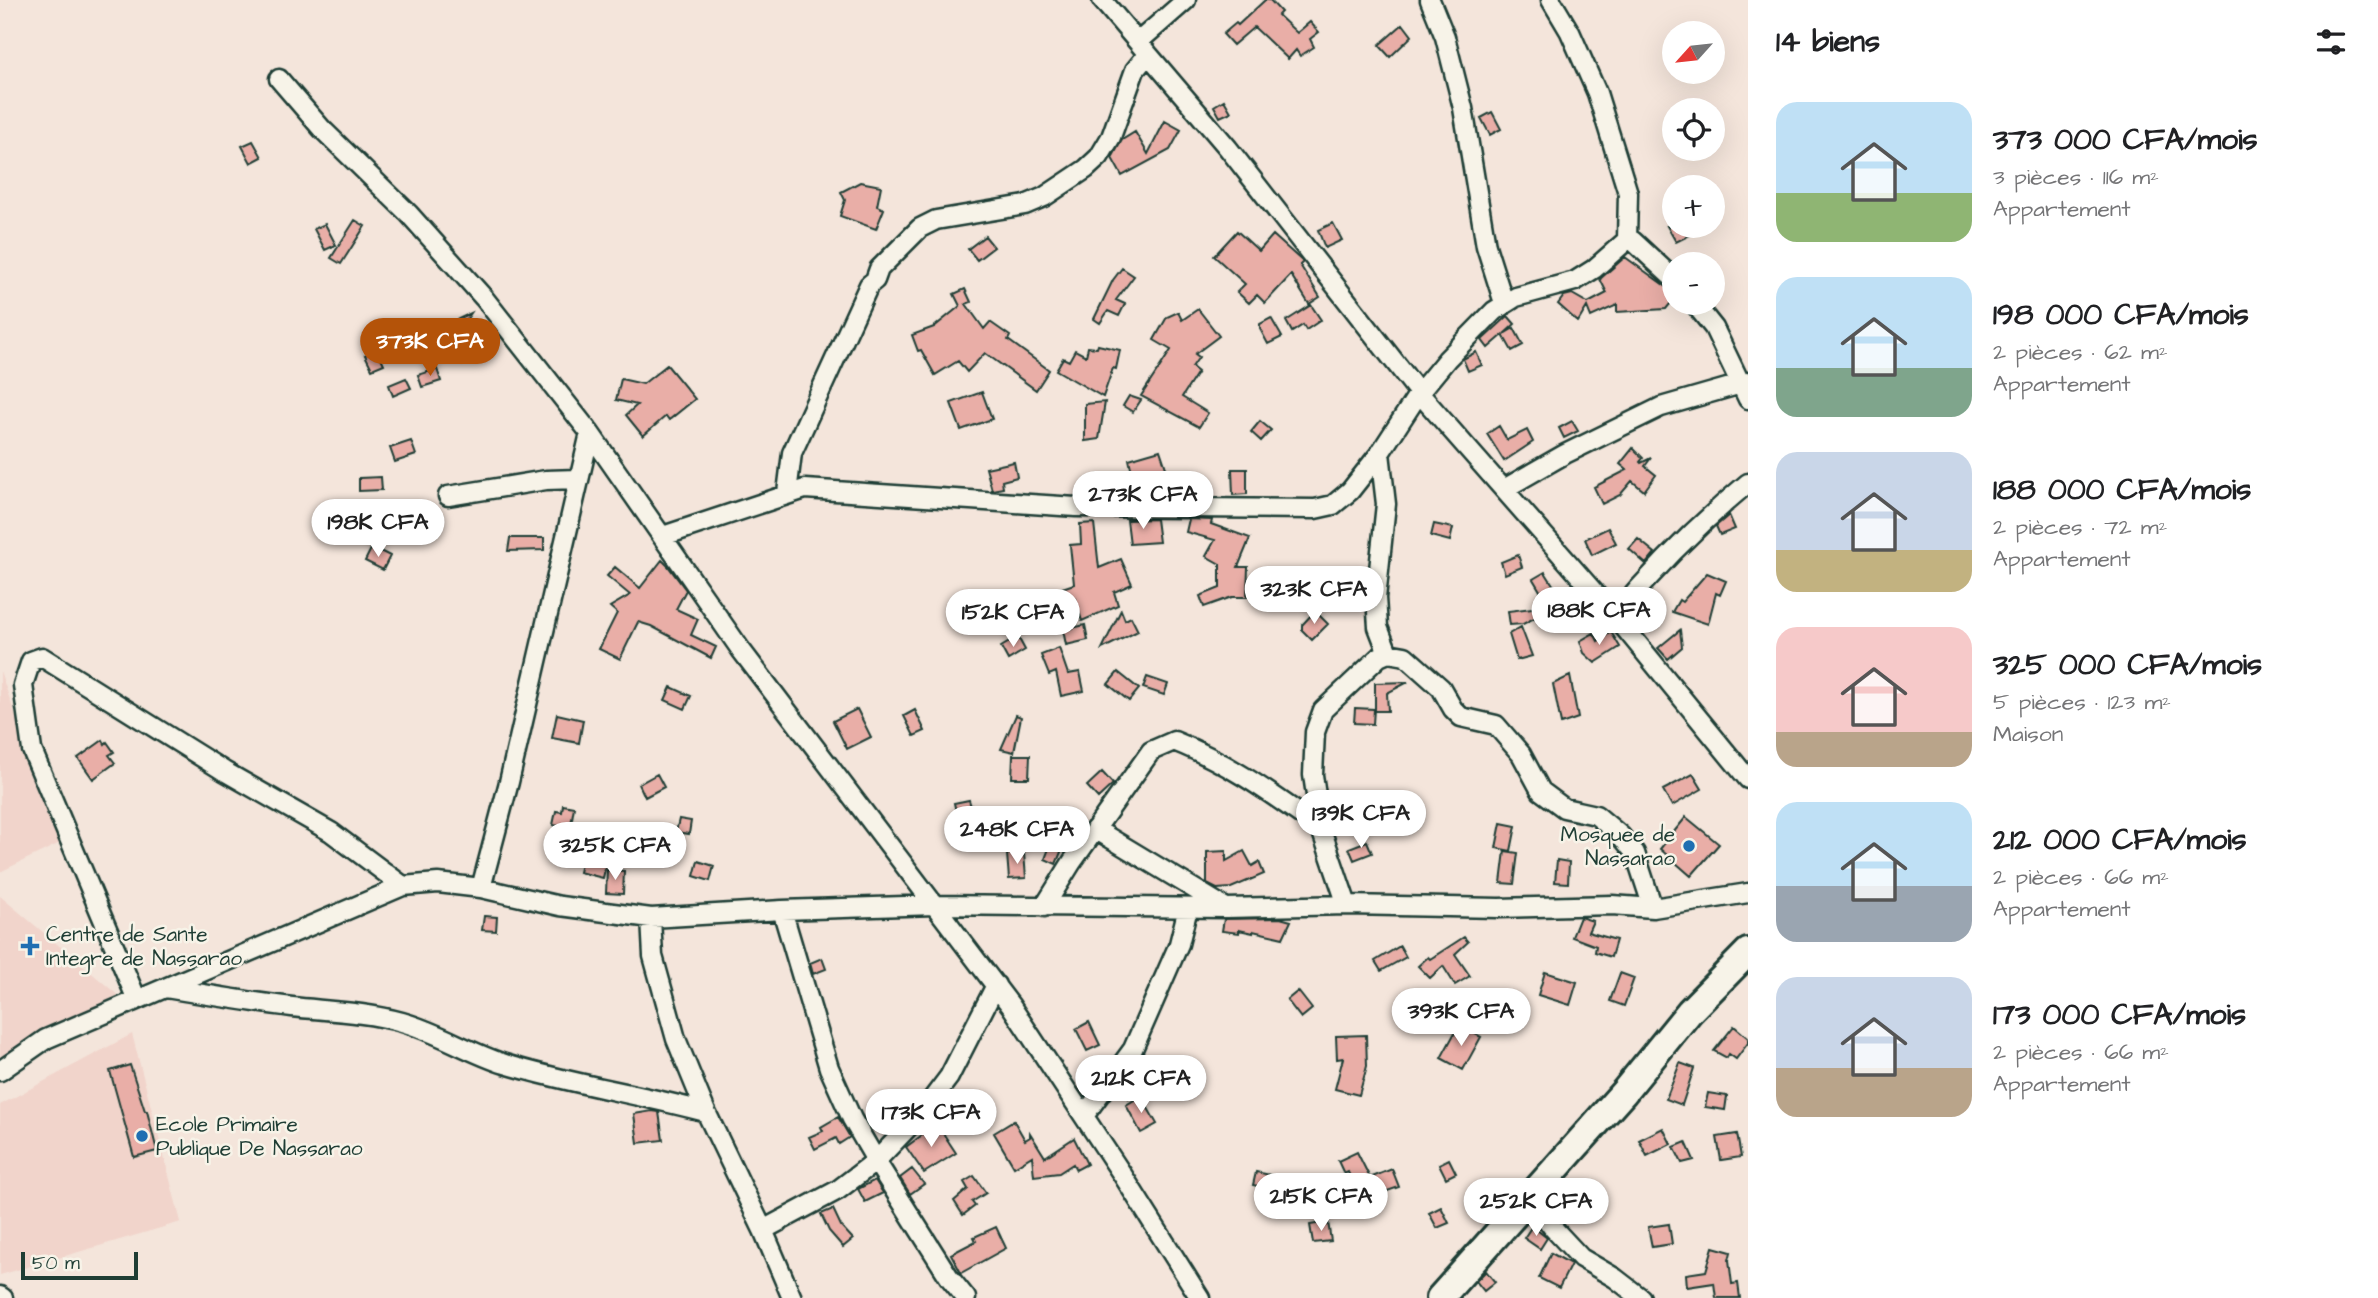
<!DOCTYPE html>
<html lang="fr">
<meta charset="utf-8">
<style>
:root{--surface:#fff;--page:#f2f2f2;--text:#202124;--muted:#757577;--accent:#b45309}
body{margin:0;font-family:"Architects Daughter",sans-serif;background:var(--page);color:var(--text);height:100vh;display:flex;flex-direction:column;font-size:26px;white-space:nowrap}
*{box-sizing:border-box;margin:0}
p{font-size:23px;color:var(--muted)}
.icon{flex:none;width:38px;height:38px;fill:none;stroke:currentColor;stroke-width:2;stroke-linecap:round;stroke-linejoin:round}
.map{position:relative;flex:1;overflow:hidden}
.panel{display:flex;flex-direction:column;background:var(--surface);width:630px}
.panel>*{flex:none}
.needle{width:46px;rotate:243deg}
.fabs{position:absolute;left:1662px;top:21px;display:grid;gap:14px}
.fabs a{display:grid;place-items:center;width:63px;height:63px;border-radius:50%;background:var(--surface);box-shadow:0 7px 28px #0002;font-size:35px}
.scale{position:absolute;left:21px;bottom:18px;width:117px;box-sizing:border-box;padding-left:7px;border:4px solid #1f3d34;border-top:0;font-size:19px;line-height:24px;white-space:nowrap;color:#1f3d34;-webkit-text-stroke:5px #f7f3e8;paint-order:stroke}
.price{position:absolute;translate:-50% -60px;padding:0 16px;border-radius:24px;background:#fff;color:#222;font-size:23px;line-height:46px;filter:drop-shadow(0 2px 4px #0008)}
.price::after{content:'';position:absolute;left:50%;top:42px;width:21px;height:16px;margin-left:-10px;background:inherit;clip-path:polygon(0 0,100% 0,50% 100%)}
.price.selected{background:var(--accent);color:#fff}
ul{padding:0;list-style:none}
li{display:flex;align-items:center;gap:21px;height:175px;padding:0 28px}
li span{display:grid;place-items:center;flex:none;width:196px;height:140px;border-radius:21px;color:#555}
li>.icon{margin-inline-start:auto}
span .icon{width:84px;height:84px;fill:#fffc;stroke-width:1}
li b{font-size:30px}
h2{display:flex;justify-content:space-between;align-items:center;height:84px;padding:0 28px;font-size:30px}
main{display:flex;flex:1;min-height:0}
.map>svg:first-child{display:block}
</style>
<main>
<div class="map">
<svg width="1748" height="1298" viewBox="0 0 1748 1298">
<rect width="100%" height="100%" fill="#f4e5db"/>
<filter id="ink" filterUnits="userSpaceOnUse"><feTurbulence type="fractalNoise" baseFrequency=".0143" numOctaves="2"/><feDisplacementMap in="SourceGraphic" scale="14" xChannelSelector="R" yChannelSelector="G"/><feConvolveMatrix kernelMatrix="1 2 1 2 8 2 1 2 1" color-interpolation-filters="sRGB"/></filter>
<g filter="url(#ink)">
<path fill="#f1d4cb" d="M0 671 60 843 0 872Z
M0 896 119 996 0 1063Z
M132 1034 181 1222 0 1275V1105Z"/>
<path fill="#e9aea7" stroke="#1f3d34" stroke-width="2" d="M1265 0H1270L1281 12 1278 15 1297 33 1310 22 1319 32 1310 39 1314 47 1300 56 1296 50 1288 59 1254 27 1233 45 1223 34 1236 23 1238 25Z
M1403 24 1412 36 1390 57 1379 45Z
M1224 100 1231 112 1220 117 1214 106Z
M1492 112 1501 129 1490 135 1481 118Z
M1165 121 1181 130 1170 150 1122 176 1112 158 1122 140 1135 132 1148 154Z
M253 141 262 157 251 163 242 146Z
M860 182 881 186 877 206 884 209 876 229 840 216 845 200 841 192Z
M355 220 365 226 341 264 331 258Z
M1333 223 1342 240 1325 248 1318 230Z
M325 224 336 245 325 250 314 229Z
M1667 226H1708L1676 242Z
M1237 231 1259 251 1273 235 1303 262 1300 265 1320 297 1309 304 1291 275 1265 303 1257 295 1249 303 1237 292 1245 284 1214 256Z
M985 236 994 247 977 260 968 249Z
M1625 257 1675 293V298L1666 309 1617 312V305L1591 317 1587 307 1578 322 1558 304 1564 296 1572 294 1588 303 1607 293 1600 279Z
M1122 268 1134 276 1116 300 1125 304 1119 316 1108 311 1100 323 1094 319 1113 280Z
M965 289 971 302 966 304 984 329 990 322 1010 336 1008 340 1049 370 1036 390 985 353 967 372 958 361 935 375 921 350 918 351 912 335 934 327 960 306 954 294Z
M1311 305 1321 320 1306 330 1303 325 1292 332 1286 321Z
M1198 309 1219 336 1195 354 1199 357 1192 367 1198 372 1182 397 1208 413 1199 427 1141 396 1171 350 1154 340 1167 317 1178 312 1182 320Z
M471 313 462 326 479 359 463 365 453 339 437 362 421 350 435 330Z
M1508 316 1515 324 1504 334 1514 328 1523 345 1512 351 1503 335 1488 348 1482 340Z
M1271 318 1282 337 1268 344 1260 329V324Z
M1098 345 1120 350 1116 369 1113 368 1103 397 1056 370 1063 358 1069 361 1075 350 1086 356 1088 347 1097 348Z
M377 349 384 364 372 369 365 355Z
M1476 352 1482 365 1468 371 1463 359Z
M667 365 695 399 669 420 666 416 643 436 626 415 637 405 616 400 621 379 643 384Z
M437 369 441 381 422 387 418 375Z
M406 378 411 388 393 396 389 385Z
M982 392 992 419 961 430 951 403Z
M1129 396 1141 400 1133 412 1123 406Z
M1105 402 1099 439 1085 441V404Z
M1260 421 1271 430 1261 441 1251 432Z
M1572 421 1578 431 1564 438 1559 428Z
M1499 426 1507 440 1527 430 1533 442 1504 461 1487 434Z
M411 441 416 455 395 462 390 448Z
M1633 448 1643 458 1640 462 1641 463 1651 458 1645 466 1656 475 1644 491 1632 481 1620 495 1602 504 1594 487 1627 470 1620 464Z
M1160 450 1172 486 1149 494 1104 492 1098 475 1133 477 1129 459Z
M1014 462 1017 477 1002 481 1003 488 992 490 986 468Z
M1232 469H1247V494L1233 495Z
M381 477 382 490 359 491V478Z
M1729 515 1735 529 1720 535 1716 526Z
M1156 519 1159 542 1130 544 1127 520Z
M1189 519 1212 520 1211 524 1250 538 1238 567H1248L1247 597H1232L1204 607 1200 596 1220 588V564L1206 556 1215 540 1186 532Z
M1094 523 1099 568 1121 559 1132 584 1114 592 1118 605 1082 621 1075 599 1064 602 1059 589 1074 584 1070 545 1081 544 1080 524Z
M1434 524 1453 528 1450 541 1431 536Z
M1608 528 1616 543 1592 555 1585 539Z
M510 538H544V550L508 551Z
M1638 539 1655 553 1646 564 1629 549Z
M372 547 390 556 383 570 365 561Z
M1518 555 1522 567 1505 574 1501 562Z
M662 560 668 566 686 590 676 609 698 619 691 635 716 647 711 658 651 626 638 622 620 659 599 649 617 613 610 607 630 595 607 576 615 567 640 588Z
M1545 572 1567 607 1556 613 1553 608 1523 624 1510 625 1508 611 1549 606 1533 579Z
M1707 573 1726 581 1720 595 1716 593 1708 624 1672 612 1679 600 1682 602Z
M1649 604 1659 612 1648 627 1638 620Z
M1121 610 1125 620 1131 617 1138 631 1102 649Z
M1315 611 1328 624 1312 640 1302 630V625Z
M1085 625 1088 640 1066 645 1063 630Z
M1521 627 1532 656 1517 660 1509 634Z
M1680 630 1682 647 1668 659 1658 648Z
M1611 632 1620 647 1595 663 1584 653 1580 641 1594 633 1598 641Z
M1018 637 1025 650 1008 660 1001 647Z
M1059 648 1068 674 1080 672 1084 691 1061 696 1056 672 1049 675 1041 655Z
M1118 672 1139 689 1129 701 1108 684Z
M1570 676 1578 718 1561 724 1553 684Z
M1147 677 1168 684 1164 695 1143 688Z
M1408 682 1387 693 1388 711H1375V683Z
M671 687 691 696 685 709 665 700Z
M1355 708 1374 709 1373 724 1354 723Z
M857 709 871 737 847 749 833 721Z
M915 710 925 731 914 736 904 716Z
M557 714 583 720 579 743 552 738Z
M1016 715 1021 717 1014 752 1001 749Z
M103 740 105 744 107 742 114 752 109 755 115 763 93 779 78 758Z
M1013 755H1030L1029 778H1012Z
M1102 772 1113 784 1098 798 1087 786Z
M657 774 664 787 645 797 639 784Z
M1693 774 1702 789 1672 806 1663 790Z
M969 800 974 816 958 820 954 803Z
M563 805 574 807 568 842 609 851 603 878 579 872 581 864 567 861V858L554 855 559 826 553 825 556 811 562 812Z
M1686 817 1719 844 1691 876 1660 849Z
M679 819 691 821 689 834 676 832Z
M1501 823 1516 826 1511 851 1496 848Z
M1052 841 1064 845 1056 864 1045 859Z
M1367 841 1372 853 1354 860 1349 848Z
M1226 851V861L1244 851 1252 866 1259 862 1264 874 1231 888 1217 889 1207 884V852Z
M1505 851 1518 853 1514 884 1501 883Z
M1024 853 1026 878 1009 879 1007 854Z
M1557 860 1569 862 1568 883 1555 882Z
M698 861 714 866 710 881 694 876Z
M607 870 624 871 623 894 606 893Z
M484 916 497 917 496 931 482 930Z
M1580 917 1593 921 1588 932 1616 940 1611 957 1595 952 1596 946 1572 937Z
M1280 918 1291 921 1283 938 1253 931V933L1239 930V933L1222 931 1224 919Z
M1464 937 1468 942 1455 954 1470 976 1455 985 1443 966 1430 978 1418 966 1428 957 1430 959Z
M1400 946 1406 957 1381 971 1375 961Z
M822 958 826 969 813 974 810 963Z
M1545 972 1577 982 1570 1005 1538 995Z
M1620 973 1634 978 1624 1006 1610 1001Z
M1298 991 1312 1009 1301 1018 1287 1000Z
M1089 1022 1100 1045 1087 1051 1076 1029Z
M1459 1025 1481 1037 1463 1070 1441 1058Z
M1734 1026 1748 1038V1043L1736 1059 1729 1054 1727 1058 1714 1051Z
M1366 1035 1367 1066 1359 1095 1335 1089 1343 1058 1337 1059 1336 1036Z
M1680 1063 1694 1068 1682 1105 1666 1099Z
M130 1065 145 1111H147L157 1151 134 1157 110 1071Z
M1137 1073 1146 1088 1129 1098 1121 1084Z
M1708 1093 1727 1096 1725 1110 1705 1107Z
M1141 1096 1157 1124 1141 1133 1126 1105Z
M652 1111 659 1112 663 1140 638 1143 634 1114Z
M838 1117 850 1137 839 1144 836 1138 815 1149 809 1137 823 1131 821 1127Z
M1014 1121 1025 1140 1030 1137V1133L1045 1157 1074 1138 1087 1164 1076 1170 1073 1164 1059 1173 1034 1176 1032 1156 1014 1167 994 1133Z
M937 1124 956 1153 924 1173 906 1147Z
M1663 1128 1671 1144 1647 1156 1639 1140Z
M1737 1134 1741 1157 1721 1160 1717 1137Z
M1686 1142 1694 1160 1682 1163 1674 1147Z
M1357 1152 1370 1178 1392 1169 1399 1187 1373 1196 1370 1189 1358 1194 1348 1172 1344 1174 1338 1161Z
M1449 1159 1456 1173 1446 1178 1439 1164Z
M912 1169 924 1184 910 1194 900 1178Z
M1256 1172 1270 1175 1267 1188 1253 1185Z
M974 1176 986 1193 972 1202 975 1206 963 1215 954 1201 968 1189 964 1182Z
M875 1180 883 1193 865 1202 858 1189Z
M1441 1207 1449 1223 1437 1228 1429 1213Z
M833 1209 841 1226 853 1239 843 1247 829 1231 821 1214Z
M1328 1222 1331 1241 1313 1243 1310 1225Z
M1669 1224 1672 1244 1652 1247 1648 1227Z
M1532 1226 1547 1238 1540 1249 1524 1238Z
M996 1227 1006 1248 961 1273 951 1254 976 1241 974 1237Z
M1713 1247 1731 1252 1729 1260 1732 1284 1738 1283 1740 1298H1716L1714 1283 1687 1287 1686 1274 1706 1271Z
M1551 1253 1571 1264 1559 1288 1539 1278Z
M1486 1271 1495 1282 1484 1291 1476 1281Z"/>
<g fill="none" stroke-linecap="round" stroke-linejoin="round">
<defs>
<path id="street" d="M1102 0 1228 148 1419 393 1615 616 1748 779
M1430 0 1445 37 1463 108 1486 246 1504 303
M1138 42 1186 0
M279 79 322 129 409 214 484 298 590 433 741 650 1011 1006 1122 1174 1200 1298
M1627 240 1633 241 1675 280
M1694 303 1714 328 1748 399
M1380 453 1386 504 1376 598 1378 627 1388 653
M1504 489 1565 454 1661 407 1748 382
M787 493 792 453 869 285 875 280 879 269 920 228 936 220 1025 205 1044 197 1086 169 1099 157 1111 137 1135 70 1148 54
M448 496 546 480 578 479
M663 536 805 489 1076 507 1315 509 1333 505 1350 491 1380 453 1419 393 1447 359 1494 311 1516 297 1575 281 1594 269 1627 240 1628 193 1597 93 1570 32 1551 0
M1615 616C1655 568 1700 523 1748 483
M1095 829 1226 908
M481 888 509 782 590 433
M1347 905 1321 829 1313 775 1315 732 1323 710 1379 657 1388 653 1405 656 1441 688 1453 709 1461 717 1496 725 1521 754 1541 791 1564 808 1596 815 1621 836 1635 853 1653 908
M1044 907 1072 862 1151 751 1174 741C1230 763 1273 795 1321 829
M782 910 829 1068 852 1119 881 1169 949 1277 966 1298
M651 918 653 956 676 1039 706 1112 763 1230 792 1298
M166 988C208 995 250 1002 292 1007 329 1011 366 1012 402 1022 438 1032 470 1053 505 1064 571 1084 639 1094 706 1112
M137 1000 32 750 23 685 31 661 42 657 224 771 331 832 403 886
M0 1071 46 1039 403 886 438 883 481 888 560 906 651 918 782 910 935 905 1226 908 1347 905 1499 908 1612 905 1653 908 1748 893
M1084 1116 1133 1049 1179 944 1188 908
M1530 1198 1553 1228 1581 1258 1615 1278 1641 1298
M763 1230 838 1190 876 1161 921 1114 949 1077 996 985
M0 1296 3 1298"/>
<path id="secondary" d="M1440 1298 1624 1092 1690 1011 1748 952"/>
</defs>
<use href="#street" stroke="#1f3d34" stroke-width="23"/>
<use href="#secondary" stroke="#1f3d34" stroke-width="32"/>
<use href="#street" stroke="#f7f3e8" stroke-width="18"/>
<use href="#secondary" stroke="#f7f3e8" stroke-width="26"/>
</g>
</g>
<g fill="#1f6fb2" stroke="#f7f3e8" stroke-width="2.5">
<circle cx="1689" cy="846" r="7"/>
<path d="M26.5 935.5h7v7h7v7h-7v7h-7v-7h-7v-7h7z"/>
<circle cx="142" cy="1136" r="7"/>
</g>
<g text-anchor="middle" stroke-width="5" stroke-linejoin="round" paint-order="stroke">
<g font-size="21" fill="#1f3d34" stroke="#f7f3e8" text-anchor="start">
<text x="1675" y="841" text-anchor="end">Mosquee de<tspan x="1675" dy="24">Nassarao</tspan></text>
<text x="46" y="941">Centre de Sante<tspan x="46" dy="24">Integre de Nassarao</tspan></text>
<text x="156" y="1131">Ecole Primaire<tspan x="156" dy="24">Publique De Nassarao</tspan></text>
</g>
</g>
</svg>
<div class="fabs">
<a><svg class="needle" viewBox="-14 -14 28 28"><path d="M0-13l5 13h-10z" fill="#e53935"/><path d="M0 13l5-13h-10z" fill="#757577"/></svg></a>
<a><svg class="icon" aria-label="locate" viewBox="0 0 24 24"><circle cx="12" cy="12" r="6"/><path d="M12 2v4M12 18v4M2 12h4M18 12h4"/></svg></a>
<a>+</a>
<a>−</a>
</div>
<div class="scale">50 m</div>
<b class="price selected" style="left:430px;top:378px">373K CFA</b>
<b class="price" style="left:1143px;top:531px">273K CFA</b>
<b class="price" style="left:378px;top:559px">198K CFA</b>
<b class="price" style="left:1314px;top:626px">323K CFA</b>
<b class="price" style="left:1599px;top:647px">188K CFA</b>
<b class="price" style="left:1013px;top:649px">152K CFA</b>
<b class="price" style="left:1361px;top:850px">139K CFA</b>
<b class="price" style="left:1017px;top:866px">248K CFA</b>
<b class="price" style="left:615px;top:882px">325K CFA</b>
<b class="price" style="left:1461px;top:1048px">393K CFA</b>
<b class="price" style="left:1141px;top:1115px">212K CFA</b>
<b class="price" style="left:931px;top:1149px">173K CFA</b>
<b class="price" style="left:1321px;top:1233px">215K CFA</b>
<b class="price" style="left:1536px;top:1238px">252K CFA</b>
</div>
<section class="panel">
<h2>14 biens<svg class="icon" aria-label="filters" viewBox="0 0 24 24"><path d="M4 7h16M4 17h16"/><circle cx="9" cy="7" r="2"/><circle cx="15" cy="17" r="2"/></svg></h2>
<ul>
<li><span style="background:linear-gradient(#bfe0f5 65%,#8fb573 0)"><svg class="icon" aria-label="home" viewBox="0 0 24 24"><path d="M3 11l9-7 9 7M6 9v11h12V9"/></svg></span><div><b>373 000 CFA/mois</b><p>3 pièces · 116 m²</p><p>Appartement</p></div></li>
<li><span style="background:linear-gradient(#bfe0f5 65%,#7fa58c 0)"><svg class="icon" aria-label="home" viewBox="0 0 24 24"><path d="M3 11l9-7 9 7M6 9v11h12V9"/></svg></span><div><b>198 000 CFA/mois</b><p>2 pièces · 62 m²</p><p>Appartement</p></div></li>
<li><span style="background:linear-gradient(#c9d6e8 70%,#c2b280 0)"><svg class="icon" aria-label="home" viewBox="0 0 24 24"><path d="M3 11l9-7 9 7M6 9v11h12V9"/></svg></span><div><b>188 000 CFA/mois</b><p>2 pièces · 72 m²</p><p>Appartement</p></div></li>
<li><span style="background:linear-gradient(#f6c9c9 75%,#b9a48a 0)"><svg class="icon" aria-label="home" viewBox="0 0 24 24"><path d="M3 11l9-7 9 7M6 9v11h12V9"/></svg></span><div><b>325 000 CFA/mois</b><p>5 pièces · 123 m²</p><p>Maison</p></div></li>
<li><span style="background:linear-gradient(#bfe0f5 60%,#9aa5b1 0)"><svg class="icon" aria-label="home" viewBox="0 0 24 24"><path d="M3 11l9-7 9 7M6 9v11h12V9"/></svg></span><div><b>212 000 CFA/mois</b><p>2 pièces · 66 m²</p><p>Appartement</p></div></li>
<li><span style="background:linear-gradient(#c9d6e8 65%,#b9a48a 0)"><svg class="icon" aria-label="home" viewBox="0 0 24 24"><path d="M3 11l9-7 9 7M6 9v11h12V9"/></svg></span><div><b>173 000 CFA/mois</b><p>2 pièces · 66 m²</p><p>Appartement</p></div></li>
</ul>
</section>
</main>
